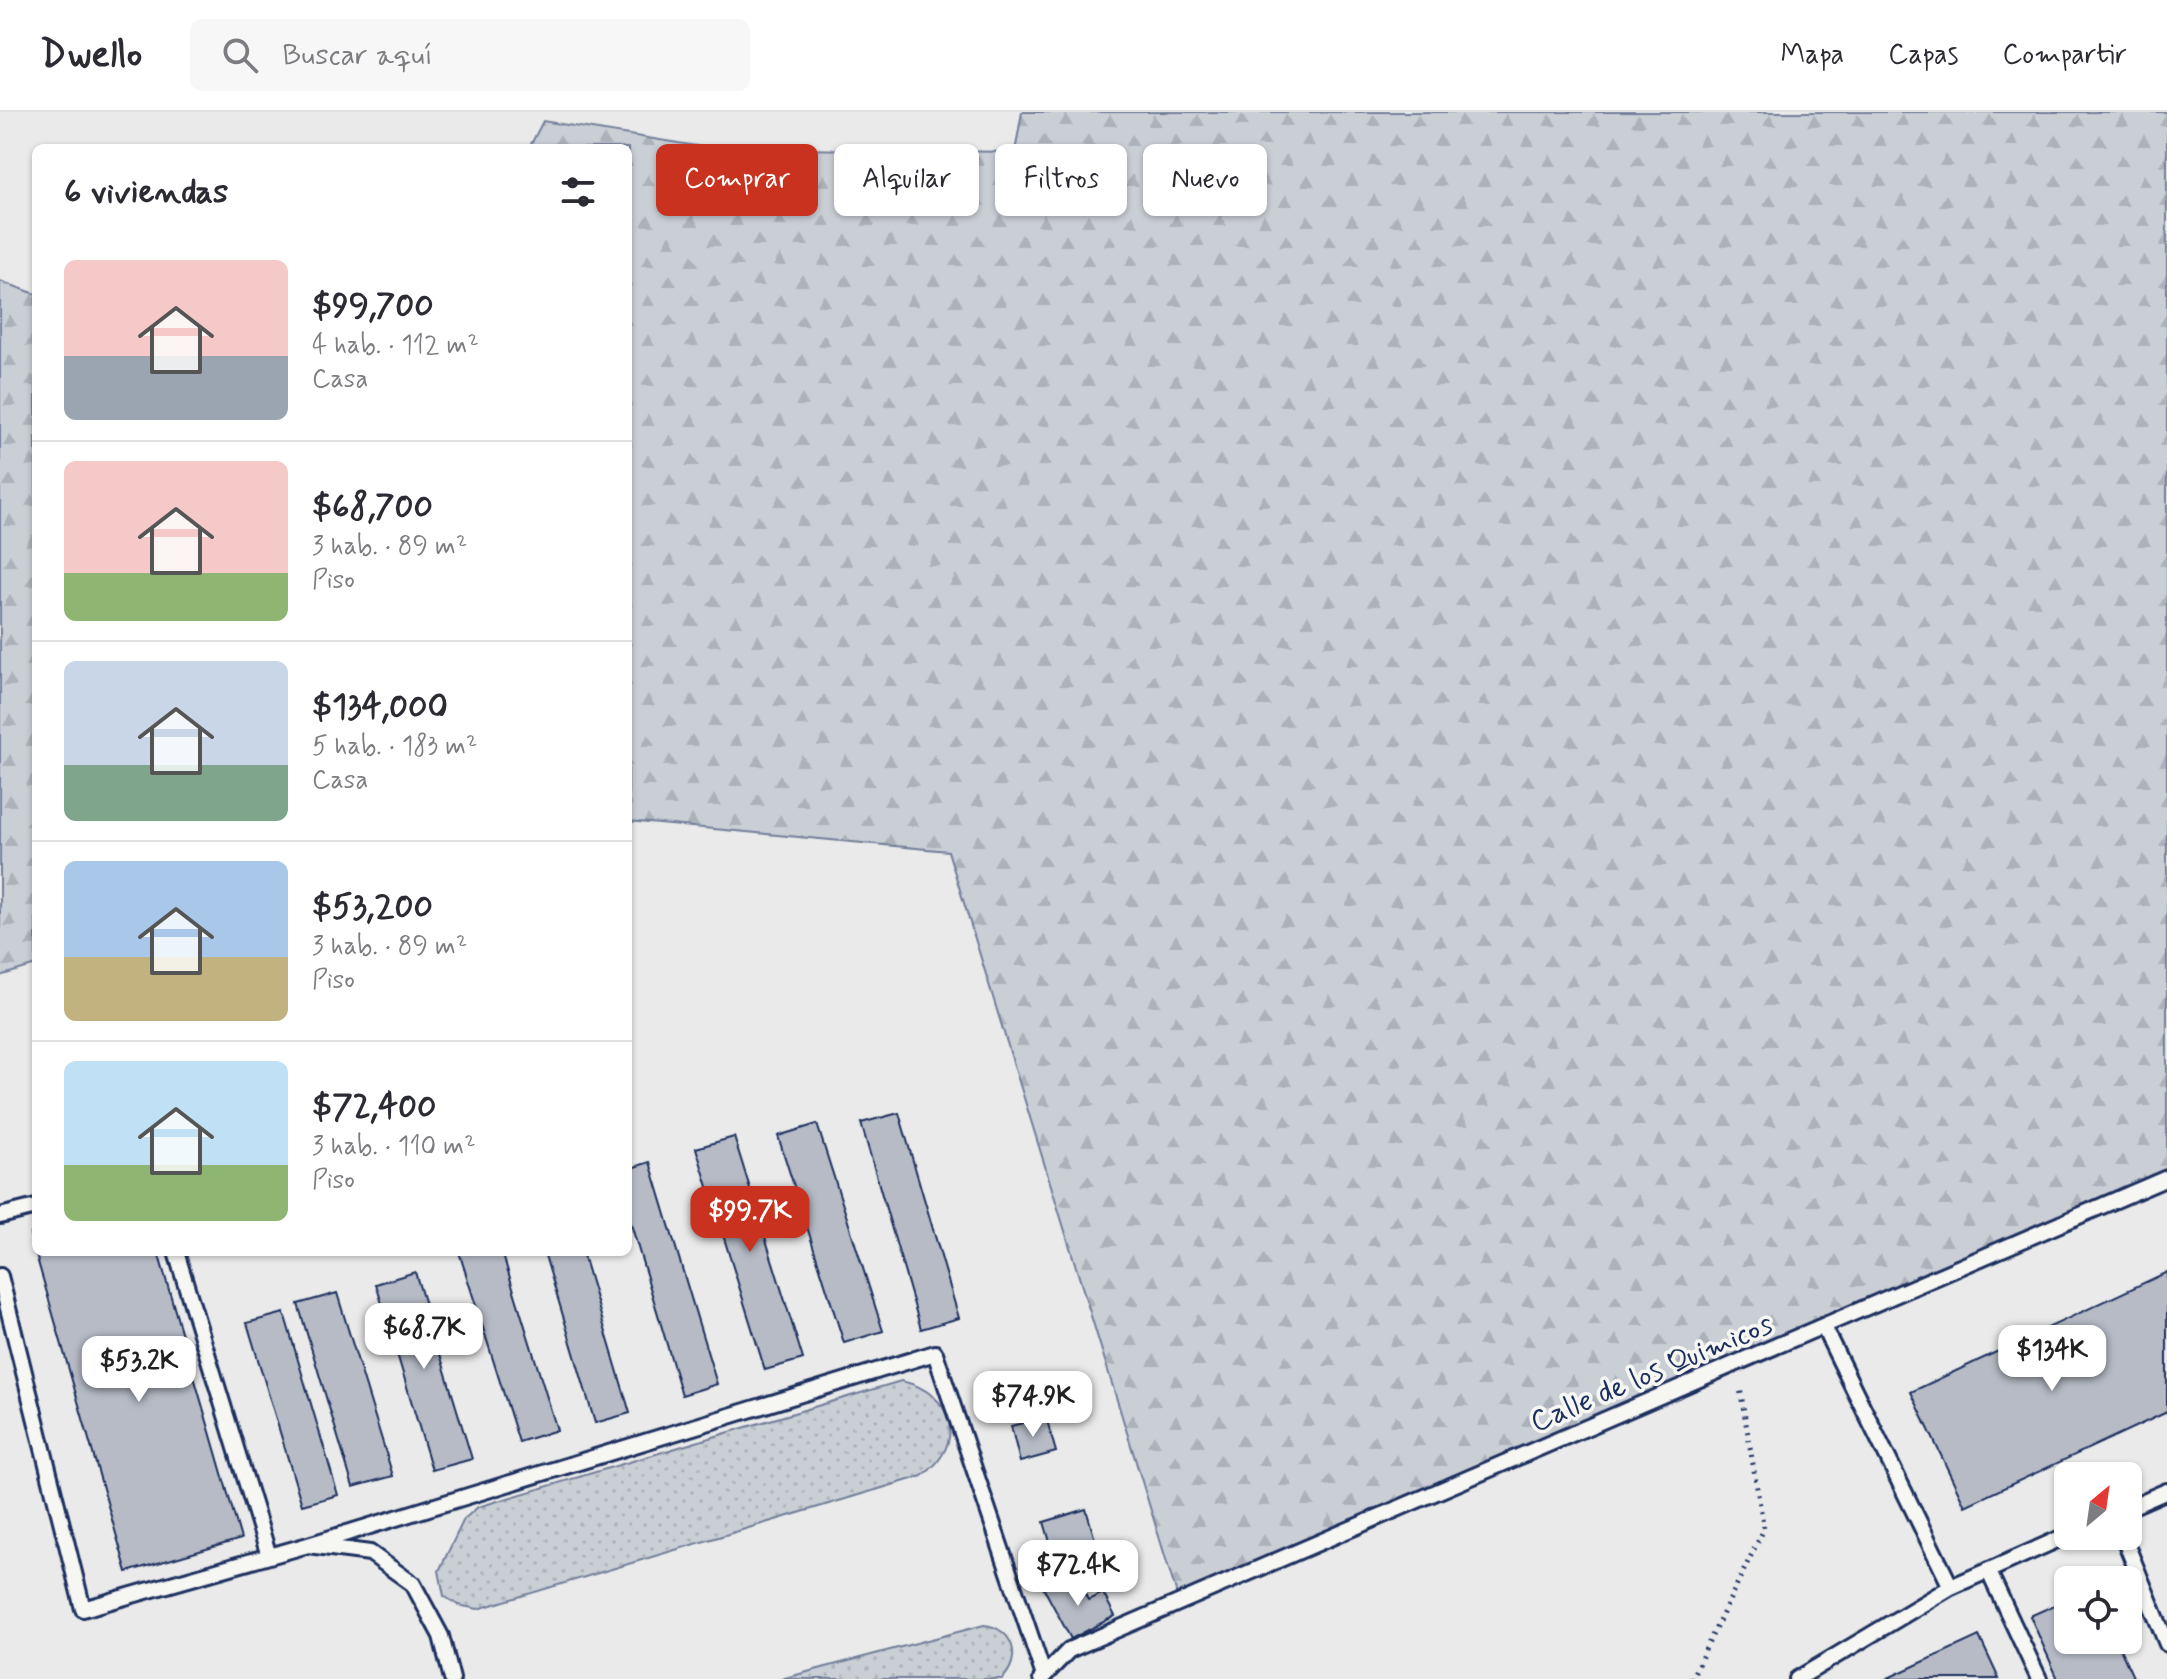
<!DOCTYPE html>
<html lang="es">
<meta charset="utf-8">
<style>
:root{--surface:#fff;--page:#f7f7f7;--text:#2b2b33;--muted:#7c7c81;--line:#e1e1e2;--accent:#c8321e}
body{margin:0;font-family:Mynerve,sans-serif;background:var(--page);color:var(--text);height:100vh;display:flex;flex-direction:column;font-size:30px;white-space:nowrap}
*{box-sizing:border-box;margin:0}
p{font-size:26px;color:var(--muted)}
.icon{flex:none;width:44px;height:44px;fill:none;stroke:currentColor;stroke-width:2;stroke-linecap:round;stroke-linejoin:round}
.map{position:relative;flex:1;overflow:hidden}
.sheet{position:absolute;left:32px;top:32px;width:600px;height:1112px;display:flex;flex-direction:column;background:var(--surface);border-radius:12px;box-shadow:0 2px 6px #0004}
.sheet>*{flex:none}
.banner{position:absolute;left:656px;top:32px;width:760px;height:72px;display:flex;gap:16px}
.needle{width:52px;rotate:29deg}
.buttons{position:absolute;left:2054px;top:1350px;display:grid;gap:16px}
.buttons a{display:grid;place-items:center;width:88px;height:88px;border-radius:12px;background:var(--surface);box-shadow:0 2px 6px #0004;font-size:40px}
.price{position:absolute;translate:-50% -68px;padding:0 18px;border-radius:16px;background:#fff;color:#222;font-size:26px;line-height:52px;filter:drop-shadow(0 2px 4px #0008)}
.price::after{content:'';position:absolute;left:50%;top:48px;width:24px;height:18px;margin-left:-12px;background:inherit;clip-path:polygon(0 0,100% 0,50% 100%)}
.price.selected{background:var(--accent);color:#fff}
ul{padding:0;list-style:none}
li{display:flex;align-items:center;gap:24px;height:200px;padding:0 32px}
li+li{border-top:2px solid var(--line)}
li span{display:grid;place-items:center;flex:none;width:224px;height:160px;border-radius:12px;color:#555}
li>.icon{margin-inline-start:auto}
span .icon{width:96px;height:96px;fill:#fffc;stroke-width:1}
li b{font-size:34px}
h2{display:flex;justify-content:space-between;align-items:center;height:96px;padding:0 32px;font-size:34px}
.chip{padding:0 28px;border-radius:12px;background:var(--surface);box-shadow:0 2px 6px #0004;font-size:28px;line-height:72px}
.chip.selected{background:var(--accent);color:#fff}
header{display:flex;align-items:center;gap:48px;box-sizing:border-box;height:112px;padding:0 40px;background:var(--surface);border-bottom:2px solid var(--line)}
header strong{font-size:38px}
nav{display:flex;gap:44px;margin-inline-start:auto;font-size:28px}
.search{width:560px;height:72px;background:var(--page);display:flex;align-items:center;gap:20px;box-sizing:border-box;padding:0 28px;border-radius:12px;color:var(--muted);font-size:30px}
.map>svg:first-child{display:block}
</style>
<header>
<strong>Dwello</strong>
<div class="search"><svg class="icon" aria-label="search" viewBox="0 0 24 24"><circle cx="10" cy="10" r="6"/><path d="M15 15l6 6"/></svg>Buscar aquí</div>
<nav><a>Mapa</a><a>Capas</a><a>Compartir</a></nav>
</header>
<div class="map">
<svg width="2167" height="1567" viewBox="0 0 2167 1567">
<defs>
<pattern id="grass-dots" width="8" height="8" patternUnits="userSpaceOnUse" patternTransform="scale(2)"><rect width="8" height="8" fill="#caced5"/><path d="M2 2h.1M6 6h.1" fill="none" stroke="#adb1b9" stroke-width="1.8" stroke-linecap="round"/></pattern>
<pattern id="forest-firs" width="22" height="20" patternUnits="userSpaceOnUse" patternTransform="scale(2)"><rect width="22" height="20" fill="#caced5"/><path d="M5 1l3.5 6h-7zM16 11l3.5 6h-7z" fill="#adb1b9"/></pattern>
</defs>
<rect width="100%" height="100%" fill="#e9eae9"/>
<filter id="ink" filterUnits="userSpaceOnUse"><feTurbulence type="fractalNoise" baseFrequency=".0125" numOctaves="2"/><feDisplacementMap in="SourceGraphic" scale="16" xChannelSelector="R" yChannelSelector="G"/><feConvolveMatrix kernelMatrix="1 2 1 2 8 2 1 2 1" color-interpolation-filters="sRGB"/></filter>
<g filter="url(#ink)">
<path fill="url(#grass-dots)" stroke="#727e9a" stroke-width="2" d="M901 1269C955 1281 967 1332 922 1364L478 1497 458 1493 444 1484 439 1459 464 1407 478 1395Z
M984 1513C1013 1516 1023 1546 1002 1567H781Z"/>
<path fill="url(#forest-firs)" stroke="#727e9a" stroke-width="2" d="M1022 0H2167V1060L1823 1214 1177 1483 948 739 628 709V36H529L543 9 709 36 1015 40Z
M0 169 36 182V853L0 864Z"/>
<path fill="#b6bbc6" stroke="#1b2f5e" stroke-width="2" d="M899 1001 959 1206 921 1217 861 1011Z
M817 1012 883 1219 844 1231 778 1024Z
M734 1025 803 1247 765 1258 696 1036Z
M650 1050 717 1272 682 1283 628 1102V1057Z
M36 1121V1140H158L241 1427 127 1460 30 1122Z
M459 1140H502L557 1318 519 1330Z
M544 1140H582L630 1301 595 1311Z
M415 1160 472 1347 432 1358 376 1172Z
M2167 1160V1300L1965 1394 1911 1280Z
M337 1181 393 1364 353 1375 298 1192Z
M284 1201 338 1383 302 1393 247 1211Z
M1046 1305 1056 1340 1020 1350 1011 1314Z
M1086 1397 1096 1431 1054 1443 1044 1410Z
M1065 1464 1073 1480 1082 1476 1088 1488 1103 1481 1115 1504 1071 1527 1043 1475Z
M2068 1487V1528H2116L2134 1567H2058L2030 1504Z
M1979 1524 1999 1567H1886Z"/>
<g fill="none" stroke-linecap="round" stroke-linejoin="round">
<defs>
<path id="lane" d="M0 1104 36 1095
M176 1140 269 1444
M0 1164 83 1497 308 1433 370 1441 413 1472 441 1524 452 1567
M1823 1214 1951 1475
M2128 1396 2167 1379
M2123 1424 2167 1532
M308 1433 935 1241 1044 1564
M1988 1458 2039 1567
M1041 1567 1069 1538 2167 1066
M1797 1567 1951 1475 2068 1423"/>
</defs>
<use href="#lane" stroke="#1b2f5e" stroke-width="20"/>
<path stroke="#1b2f5e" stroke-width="5" stroke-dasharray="2 6" stroke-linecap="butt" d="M1691 1567 1764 1417 1740 1276"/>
<use href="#lane" stroke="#f6f6f2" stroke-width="14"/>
</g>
</g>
<g text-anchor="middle" stroke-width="7" stroke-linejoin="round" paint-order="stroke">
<g font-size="30" fill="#1b2f5e" stroke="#f6f6f2">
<text transform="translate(1651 1260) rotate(-23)" y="10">Calle de los Quimicos</text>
</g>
</g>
</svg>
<div class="buttons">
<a><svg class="needle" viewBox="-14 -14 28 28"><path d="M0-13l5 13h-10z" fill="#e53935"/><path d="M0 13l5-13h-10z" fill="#7c7c81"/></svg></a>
<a><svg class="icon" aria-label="locate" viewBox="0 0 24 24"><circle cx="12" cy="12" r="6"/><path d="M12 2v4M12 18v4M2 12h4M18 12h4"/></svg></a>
</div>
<b class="price selected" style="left:750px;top:1142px">$99.7K</b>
<b class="price" style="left:424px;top:1259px">$68.7K</b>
<b class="price" style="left:2052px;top:1281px">$134K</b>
<b class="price" style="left:139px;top:1292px">$53.2K</b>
<b class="price" style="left:1033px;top:1327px">$74.9K</b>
<b class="price" style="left:1078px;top:1496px">$72.4K</b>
<div class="banner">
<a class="chip selected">Comprar</a>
<a class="chip">Alquilar</a>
<a class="chip">Filtros</a>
<a class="chip">Nuevo</a>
</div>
<section class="sheet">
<h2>6 viviendas<svg class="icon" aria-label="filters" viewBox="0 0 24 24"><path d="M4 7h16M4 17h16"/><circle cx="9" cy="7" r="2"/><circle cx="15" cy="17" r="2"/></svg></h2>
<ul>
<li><span style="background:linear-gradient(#f6c9c9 60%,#9aa5b1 0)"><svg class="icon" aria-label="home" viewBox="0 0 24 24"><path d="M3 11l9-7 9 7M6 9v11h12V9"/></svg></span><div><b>$99,700</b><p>4 hab. · 112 m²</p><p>Casa</p></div></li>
<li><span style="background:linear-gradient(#f6c9c9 70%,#8fb573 0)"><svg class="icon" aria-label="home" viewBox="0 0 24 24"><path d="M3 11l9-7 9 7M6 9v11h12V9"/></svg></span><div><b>$68,700</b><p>3 hab. · 89 m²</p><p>Piso</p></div></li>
<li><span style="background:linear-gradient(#c9d6e8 65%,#7fa58c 0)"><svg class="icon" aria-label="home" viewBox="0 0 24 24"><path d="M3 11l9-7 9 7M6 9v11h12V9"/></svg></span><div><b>$134,000</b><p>5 hab. · 183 m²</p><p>Casa</p></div></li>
<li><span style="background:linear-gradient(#a9c7e8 60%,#c2b280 0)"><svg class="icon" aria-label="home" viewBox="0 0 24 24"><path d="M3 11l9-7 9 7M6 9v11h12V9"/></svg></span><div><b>$53,200</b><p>3 hab. · 89 m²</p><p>Piso</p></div></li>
<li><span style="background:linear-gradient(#bfe0f5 65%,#8fb573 0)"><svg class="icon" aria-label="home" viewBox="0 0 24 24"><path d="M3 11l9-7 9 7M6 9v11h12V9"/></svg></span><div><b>$72,400</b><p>3 hab. · 110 m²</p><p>Piso</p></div></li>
</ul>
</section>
</div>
